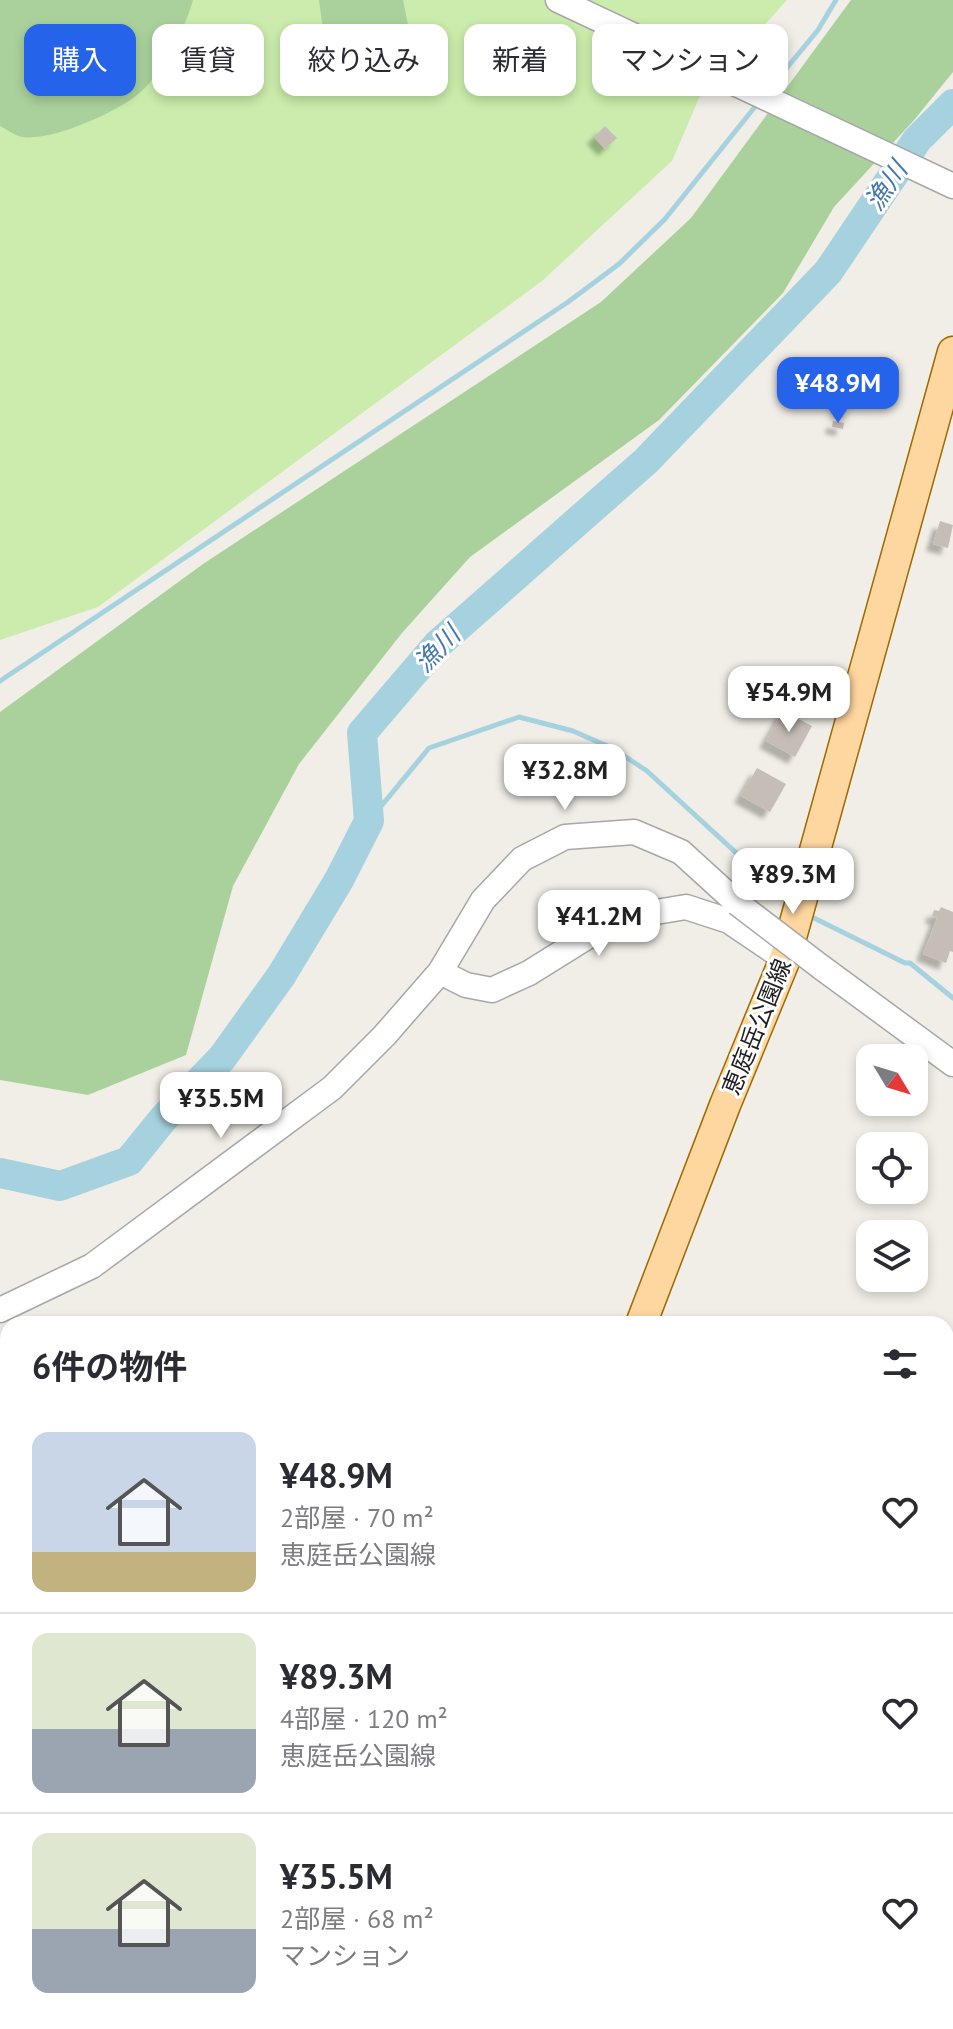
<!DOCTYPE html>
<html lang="ja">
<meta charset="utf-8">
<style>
:root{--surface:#fff;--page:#f7f7f7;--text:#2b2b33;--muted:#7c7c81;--line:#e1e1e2;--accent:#2563eb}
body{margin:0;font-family:"PT Sans","Noto Sans JP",sans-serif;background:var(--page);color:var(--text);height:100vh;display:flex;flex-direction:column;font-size:30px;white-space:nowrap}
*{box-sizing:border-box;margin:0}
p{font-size:26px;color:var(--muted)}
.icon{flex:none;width:44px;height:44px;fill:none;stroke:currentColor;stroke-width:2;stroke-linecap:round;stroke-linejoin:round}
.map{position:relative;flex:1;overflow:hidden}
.sheet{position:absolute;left:0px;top:1316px;width:954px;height:714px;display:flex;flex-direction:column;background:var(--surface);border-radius:24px 24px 0 0;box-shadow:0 4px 12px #0003}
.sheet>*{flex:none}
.top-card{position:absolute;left:24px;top:24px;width:906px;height:72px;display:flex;gap:16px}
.needle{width:52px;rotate:128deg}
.controls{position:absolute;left:856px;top:1044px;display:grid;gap:16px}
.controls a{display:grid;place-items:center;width:72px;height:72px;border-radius:16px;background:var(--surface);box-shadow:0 4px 12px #0003;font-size:40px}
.price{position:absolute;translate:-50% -68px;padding:0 18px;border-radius:16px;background:#fff;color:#222;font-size:26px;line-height:52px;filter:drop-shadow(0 2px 4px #0008)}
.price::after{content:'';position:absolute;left:50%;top:48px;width:24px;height:18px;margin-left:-12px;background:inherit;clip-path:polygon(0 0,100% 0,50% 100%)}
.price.current{background:var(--accent);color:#fff}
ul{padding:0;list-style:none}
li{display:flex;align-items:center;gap:24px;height:200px;padding:0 32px}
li+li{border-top:2px solid var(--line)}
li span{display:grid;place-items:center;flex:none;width:224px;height:160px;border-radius:16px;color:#555}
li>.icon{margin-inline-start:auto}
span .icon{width:96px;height:96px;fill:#fffc;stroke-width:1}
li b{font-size:34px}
h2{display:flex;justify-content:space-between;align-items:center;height:96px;padding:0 32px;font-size:34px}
.pill{padding:0 28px;border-radius:16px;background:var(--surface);box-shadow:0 4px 12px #0003;font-size:28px;line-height:72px}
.pill.current{background:var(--accent);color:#fff}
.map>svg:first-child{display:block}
</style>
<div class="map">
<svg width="953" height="2029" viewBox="0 0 953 2029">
<defs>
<filter id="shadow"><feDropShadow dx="-7" dy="7" stdDeviation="2" flood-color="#0004"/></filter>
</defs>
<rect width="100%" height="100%" fill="#f1eee7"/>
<path fill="#cbecac" d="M0 0H787L699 98 672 161 542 281 98 607 0 640Z
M946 1970 953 1978V2029H552L554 2022H946Z"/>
<path fill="#aad19b" d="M0 0H193C186 27 160 78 137 95 113 114 52 141 22 137 15 136 6 129 0 126Z
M319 0H403C411 41 415 42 384 72L350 66 323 30Z
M851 0H953V72L915 119 834 207 783 293 659 420 470 557 402 633 299 764 233 886 186 1055 88 1095 0 1080V712L203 564 601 302 691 218Z
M0 1939 8 1947V2022H80L83 2029H0Z"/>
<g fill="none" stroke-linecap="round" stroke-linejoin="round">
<path stroke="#a6d2df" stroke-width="5" d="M767 92 818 30 836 0
M0 681 568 302 619 264 665 219 758 103
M369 821 429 748 519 717 573 731 612 748 647 771 782 895
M814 918 905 963H910L953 998"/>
<path stroke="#a6d2df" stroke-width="30" d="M0 1173 60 1186 129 1161 163 1119 222 1058 281 976 339 880 369 821 362 733 438 644 646 461 828 272 917 140 953 104"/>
</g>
<path fill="#c6bdb6" filter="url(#shadow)" d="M605 126 617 138 605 149 594 137Z
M833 421 844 423 843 429 832 427Z
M940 521 953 525 948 548 933 544Z
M783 711 812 726 795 757 766 741Z
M757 768 786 784 770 812 741 796Z
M941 907 953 912V952L950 951 946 963 923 954 937 918 932 916 934 910 939 911Z
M953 1582 952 1608 953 1619 948 1612 946 1614V1587Z
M953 1636V1664L946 1670V1642Z
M946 1716 953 1727V1760L946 1751Z
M946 1786 953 1790V1806L946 1810Z"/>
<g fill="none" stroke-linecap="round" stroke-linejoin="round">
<defs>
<path id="minor" d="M558 0 953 186
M821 967 953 1064
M440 972 466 985 492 990 529 973 590 935 638 915 686 907 729 921 785 959
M0 1310 92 1266 332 1088 384 1036 440 972 483 900 522 859 565 837 634 832 681 852 737 903
M946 1721 953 1720
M946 1851 953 1844
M946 1954 953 1962"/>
<path id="major" d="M641 1324 725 1105 785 959 953 352
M515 2029 517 2022"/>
</defs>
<use href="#minor" stroke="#a7a7a7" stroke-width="27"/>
<use href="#major" stroke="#9d6a00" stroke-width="33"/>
<use href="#minor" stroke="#fff" stroke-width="24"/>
<use href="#major" stroke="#fed69f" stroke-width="30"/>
<defs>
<path id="minor-bridge" d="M737 903 821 967"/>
</defs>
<use href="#minor-bridge" stroke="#a7a7a7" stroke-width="27" stroke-linecap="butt"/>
<use href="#minor-bridge" stroke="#fff" stroke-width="24"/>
</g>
<g text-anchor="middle" stroke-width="6" stroke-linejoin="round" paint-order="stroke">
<g font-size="24" fill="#202020" stroke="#fff">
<text transform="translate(757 1027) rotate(-68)" y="8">恵庭岳公園線</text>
</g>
<g font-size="26" font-style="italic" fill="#4678ac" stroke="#fff">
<text transform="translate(886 186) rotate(-56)" y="9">漁川</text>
<text transform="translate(437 649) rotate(-46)" y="9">漁川</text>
</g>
</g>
</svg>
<div class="controls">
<a><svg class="needle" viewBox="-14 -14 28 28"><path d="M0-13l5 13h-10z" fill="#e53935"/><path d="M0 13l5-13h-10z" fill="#7c7c81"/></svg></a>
<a><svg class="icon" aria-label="locate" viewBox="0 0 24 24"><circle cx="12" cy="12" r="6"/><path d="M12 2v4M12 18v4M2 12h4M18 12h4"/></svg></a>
<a><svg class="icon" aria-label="layers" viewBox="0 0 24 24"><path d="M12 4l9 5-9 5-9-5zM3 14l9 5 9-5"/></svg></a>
</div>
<b class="price current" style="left:838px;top:425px">¥48.9M</b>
<b class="price" style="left:789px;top:734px">¥54.9M</b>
<b class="price" style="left:565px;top:812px">¥32.8M</b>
<b class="price" style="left:793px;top:916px">¥89.3M</b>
<b class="price" style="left:599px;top:958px">¥41.2M</b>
<b class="price" style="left:221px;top:1140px">¥35.5M</b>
<div class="top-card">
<a class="pill current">購入</a>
<a class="pill">賃貸</a>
<a class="pill">絞り込み</a>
<a class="pill">新着</a>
<a class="pill">マンション</a>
</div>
<section class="sheet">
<h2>6件の物件<svg class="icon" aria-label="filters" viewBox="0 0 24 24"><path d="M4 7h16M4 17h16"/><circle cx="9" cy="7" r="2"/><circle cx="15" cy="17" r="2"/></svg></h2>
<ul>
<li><span style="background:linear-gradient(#c9d6e8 75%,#c2b280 0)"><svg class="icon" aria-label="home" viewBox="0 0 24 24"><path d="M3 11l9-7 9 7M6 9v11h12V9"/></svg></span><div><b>¥48.9M</b><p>2部屋 · 70 m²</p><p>恵庭岳公園線</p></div><svg class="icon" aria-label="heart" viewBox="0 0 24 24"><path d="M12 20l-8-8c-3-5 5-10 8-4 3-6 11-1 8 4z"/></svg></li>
<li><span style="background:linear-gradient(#dfe7d0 60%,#9aa5b1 0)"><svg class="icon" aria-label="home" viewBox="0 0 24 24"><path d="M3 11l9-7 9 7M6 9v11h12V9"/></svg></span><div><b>¥89.3M</b><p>4部屋 · 120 m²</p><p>恵庭岳公園線</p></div><svg class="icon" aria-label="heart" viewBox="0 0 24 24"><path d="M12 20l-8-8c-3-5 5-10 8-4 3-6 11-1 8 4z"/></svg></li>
<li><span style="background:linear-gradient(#dfe7d0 60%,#9aa5b1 0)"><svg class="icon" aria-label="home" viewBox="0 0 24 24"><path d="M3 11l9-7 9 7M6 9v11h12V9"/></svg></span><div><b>¥35.5M</b><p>2部屋 · 68 m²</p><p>マンション</p></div><svg class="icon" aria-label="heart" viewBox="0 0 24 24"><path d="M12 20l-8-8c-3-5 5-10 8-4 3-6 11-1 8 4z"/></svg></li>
</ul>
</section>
</div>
